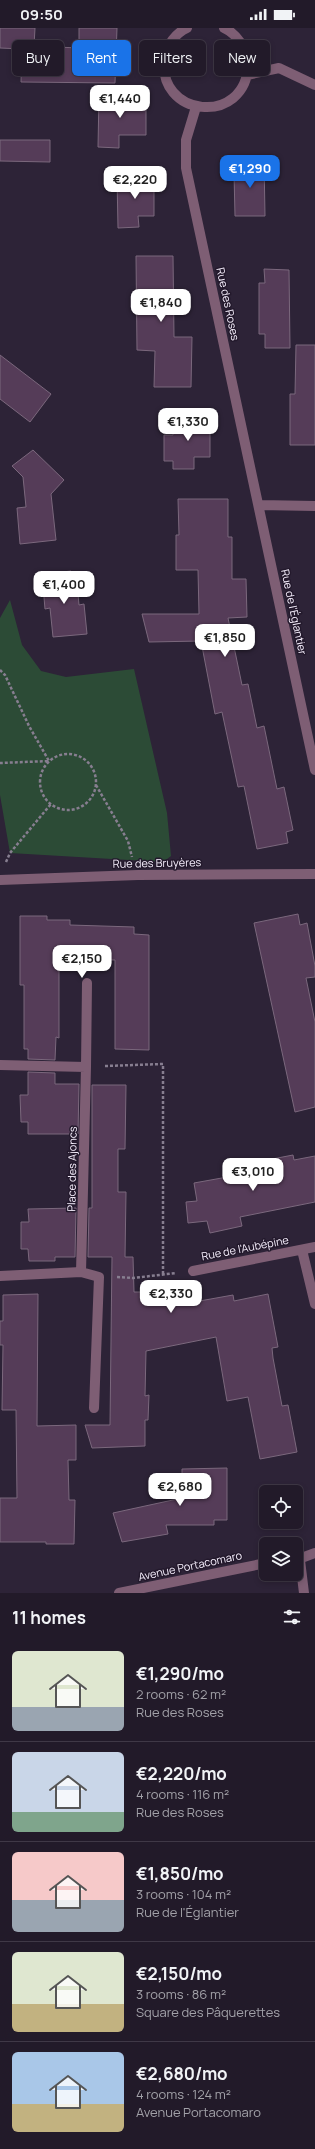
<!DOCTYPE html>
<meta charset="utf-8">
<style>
:root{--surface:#221a29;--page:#2a2331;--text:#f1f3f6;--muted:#a2a1a8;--line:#3f3846;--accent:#1a73e8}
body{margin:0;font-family:Manrope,sans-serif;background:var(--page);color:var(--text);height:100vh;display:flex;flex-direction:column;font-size:15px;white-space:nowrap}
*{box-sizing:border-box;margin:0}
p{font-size:13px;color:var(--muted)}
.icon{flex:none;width:22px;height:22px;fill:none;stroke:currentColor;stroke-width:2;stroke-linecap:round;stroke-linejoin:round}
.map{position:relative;height:1565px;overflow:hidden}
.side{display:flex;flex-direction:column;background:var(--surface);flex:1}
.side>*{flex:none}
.guide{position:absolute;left:12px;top:12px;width:291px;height:36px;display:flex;gap:8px}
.tools{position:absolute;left:259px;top:1457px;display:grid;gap:8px}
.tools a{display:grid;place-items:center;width:44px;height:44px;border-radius:6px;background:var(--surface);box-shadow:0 2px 6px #0003,0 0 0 1px var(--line);font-size:20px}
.price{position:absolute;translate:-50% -34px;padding:0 9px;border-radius:8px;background:#fff;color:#222;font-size:13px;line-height:26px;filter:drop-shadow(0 1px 2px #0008)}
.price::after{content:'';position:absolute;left:50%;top:24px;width:12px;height:9px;margin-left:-6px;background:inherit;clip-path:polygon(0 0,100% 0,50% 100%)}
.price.on{background:var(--accent);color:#fff}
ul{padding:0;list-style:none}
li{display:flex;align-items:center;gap:12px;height:100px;padding:0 12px}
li+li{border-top:1px solid var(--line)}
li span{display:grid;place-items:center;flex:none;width:112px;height:80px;border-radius:6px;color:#555}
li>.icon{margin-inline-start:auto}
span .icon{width:48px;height:48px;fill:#fffc;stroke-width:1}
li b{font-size:17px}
h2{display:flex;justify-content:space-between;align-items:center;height:48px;padding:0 12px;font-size:17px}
.pill{padding:0 14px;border-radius:6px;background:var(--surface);box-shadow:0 2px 6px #0003,0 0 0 1px var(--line);font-size:14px;line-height:36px}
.pill.on{background:var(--accent);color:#fff}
.status{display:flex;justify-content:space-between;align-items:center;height:28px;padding:0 20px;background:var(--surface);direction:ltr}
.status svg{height:11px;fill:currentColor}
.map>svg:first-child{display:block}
</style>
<div class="status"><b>09:50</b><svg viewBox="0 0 49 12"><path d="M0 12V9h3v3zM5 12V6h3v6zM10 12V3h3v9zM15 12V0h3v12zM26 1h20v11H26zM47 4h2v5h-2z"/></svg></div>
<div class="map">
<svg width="315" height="1565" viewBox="0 0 315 1565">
<rect width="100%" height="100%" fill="#2d2337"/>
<path fill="#2c4b36" d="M10 572 22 617 41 643 66 649 134 641 167 785 171 828 163 834 10 825 0 767V590Z"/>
<path fill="#553c58" stroke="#7b687d" d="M0 0H35L34 18 79 20V0H117L115 55 21 54 22 21 0 20Z
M99 68 146 70V107H119V120L98 119Z
M0 112H50V134L0 133Z
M240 132H264L265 188H235L234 145 240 146Z
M117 149H154V188H138L139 199 118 200Z
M136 228H173L174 309H192L191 359H154L155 323 137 322Z
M264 241 289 242 290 320H265V306H259V255H265Z
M296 317H315V417H290V366H295Z
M0 327 51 366 30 394 0 371Z
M210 390V429H194V441H173V433H164V407H173V391Z
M33 422 64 452 51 466 56 512 20 516 17 480 26 479 23 449 12 438Z
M178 471H228V509H232V551H246L247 589 228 590 242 657 248 656 257 700 264 698 277 761 284 759 293 802 286 804 288 815 257 821 244 758 238 759 222 684 215 686 201 613 149 614 142 586H199L198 542H176V507H179Z
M71 543 73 555H77L79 577 84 576 87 606 53 609 50 580 45 581 43 558H48L46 546Z
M298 886 300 897 307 895 315 938V949L306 950 315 994V1079L295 1084 254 895Z
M20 888H47V892H70V897L134 899V906L149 907V1022L115 1021V932L59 931V1010L56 1009 55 1032 28 1031V1021H24V957H20Z
M28 1044 55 1045V1056H79L78 1106H28V1094H21L20 1067H28Z
M92 1057H126L125 1121H118V1164H126L125 1229H133L134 1264H146V1270L194 1261V1274L233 1267 234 1273 268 1266 278 1319 272 1320 273 1330 282 1378 288 1377 297 1424 260 1431 248 1369 227 1373 216 1309 146 1323 145 1368 149 1367 148 1392H145V1418L92 1420 85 1397H110L112 1229H88L89 1180H92Z
M293 1127 294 1132 315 1128V1174L240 1189 242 1198 210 1205 207 1193 188 1195 186 1174 197 1173 194 1155 233 1148 232 1143 262 1136V1133Z
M76 1180 75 1229H55V1233H29L28 1221H21V1194H29L28 1181Z
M38 1266 37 1398 76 1397V1432H68L69 1472H75L74 1516H46V1514H0V1470H17L16 1382H2L3 1317H0V1293H3V1267Z
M227 1440V1492H214V1497H166L168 1506 122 1514 113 1485 182 1470V1441Z"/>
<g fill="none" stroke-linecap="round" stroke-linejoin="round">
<path stroke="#877e90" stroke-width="2.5" stroke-dasharray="3 2" stroke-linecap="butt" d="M0 642 5 647 29 698 49 733 0 735
M40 754a28 28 0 1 1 56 0a28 28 0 1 1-56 0Z
M96 757 128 813 132 829
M6 834 10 825 51 776
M105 1038 163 1036V1246
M117 1249 133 1250 176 1245"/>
<path stroke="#7e5e74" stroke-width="10" d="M187 0C176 5 167 17 165 28 154 90 247 99 248 36 248 22 237 6 224 0
M247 47 279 40 315 57
M196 79 186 112V140L315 742
M259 477 315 478
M0 852 138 847 315 846
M0 1037 86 1039 87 955
M302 1222 315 1276
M193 1243 315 1219
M81 1244 86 1039
M0 1248 81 1244 99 1249 94 1380
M296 1532 315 1525
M300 1532 304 1565
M119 1565 266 1535"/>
</g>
<g text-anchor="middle" stroke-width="3" stroke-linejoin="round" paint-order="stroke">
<g font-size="11" fill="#f7f0fe" stroke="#23192c">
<text transform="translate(228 276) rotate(78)" y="4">Rue des Roses</text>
<text transform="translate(294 584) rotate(78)" y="4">Rue de l'Églantier</text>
<text transform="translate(157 835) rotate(-1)" y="4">Rue des Bruyères</text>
<text transform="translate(72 1141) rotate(-89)" y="4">Place des Ajoncs</text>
<text transform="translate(245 1220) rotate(-11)" y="4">Rue de l'Aubépine</text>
<text transform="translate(190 1538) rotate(-12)" y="4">Avenue Portacomaro</text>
</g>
</g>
</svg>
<div class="tools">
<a><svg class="icon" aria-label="locate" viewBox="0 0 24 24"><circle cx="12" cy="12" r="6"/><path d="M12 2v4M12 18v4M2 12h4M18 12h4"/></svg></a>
<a><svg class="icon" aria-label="layers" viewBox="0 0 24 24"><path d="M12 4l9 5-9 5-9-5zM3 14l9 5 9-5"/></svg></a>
</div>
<b class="price" style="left:120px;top:91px">€1,440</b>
<b class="price on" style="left:250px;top:161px">€1,290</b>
<b class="price" style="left:135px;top:172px">€2,220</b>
<b class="price" style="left:161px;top:295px">€1,840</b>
<b class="price" style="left:188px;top:414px">€1,330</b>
<b class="price" style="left:64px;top:577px">€1,400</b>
<b class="price" style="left:225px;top:630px">€1,850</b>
<b class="price" style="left:82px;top:951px">€2,150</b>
<b class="price" style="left:253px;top:1164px">€3,010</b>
<b class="price" style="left:171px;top:1286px">€2,330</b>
<b class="price" style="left:180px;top:1479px">€2,680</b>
<div class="guide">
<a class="pill">Buy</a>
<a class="pill on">Rent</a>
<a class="pill">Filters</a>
<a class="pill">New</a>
</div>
</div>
<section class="side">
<h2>11 homes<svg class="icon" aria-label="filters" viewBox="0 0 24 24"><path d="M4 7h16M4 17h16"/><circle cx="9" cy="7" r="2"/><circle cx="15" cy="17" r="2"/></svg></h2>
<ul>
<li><span style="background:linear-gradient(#dfe7d0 70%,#9aa5b1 0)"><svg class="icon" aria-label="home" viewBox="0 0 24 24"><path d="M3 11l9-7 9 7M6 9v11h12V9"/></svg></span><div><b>€1,290/mo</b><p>2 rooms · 62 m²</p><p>Rue des Roses</p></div></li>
<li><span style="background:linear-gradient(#c9d6e8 75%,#7fa58c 0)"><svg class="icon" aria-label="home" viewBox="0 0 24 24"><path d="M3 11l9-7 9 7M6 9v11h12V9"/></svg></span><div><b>€2,220/mo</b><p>4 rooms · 116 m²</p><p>Rue des Roses</p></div></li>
<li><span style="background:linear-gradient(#f6c9c9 60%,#9aa5b1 0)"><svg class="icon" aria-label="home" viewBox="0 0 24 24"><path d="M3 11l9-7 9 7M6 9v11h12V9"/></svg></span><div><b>€1,850/mo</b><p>3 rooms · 104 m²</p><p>Rue de l'Églantier</p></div></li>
<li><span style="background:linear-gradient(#dfe7d0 65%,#c2b280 0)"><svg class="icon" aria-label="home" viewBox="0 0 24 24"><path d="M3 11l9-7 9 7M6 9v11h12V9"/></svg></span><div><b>€2,150/mo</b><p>3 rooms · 86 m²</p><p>Square des Pâquerettes</p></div></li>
<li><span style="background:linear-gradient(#a9c7e8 65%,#c2b280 0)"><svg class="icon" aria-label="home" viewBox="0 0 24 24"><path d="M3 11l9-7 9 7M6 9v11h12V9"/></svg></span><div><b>€2,680/mo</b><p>4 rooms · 124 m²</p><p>Avenue Portacomaro</p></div></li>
</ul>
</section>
